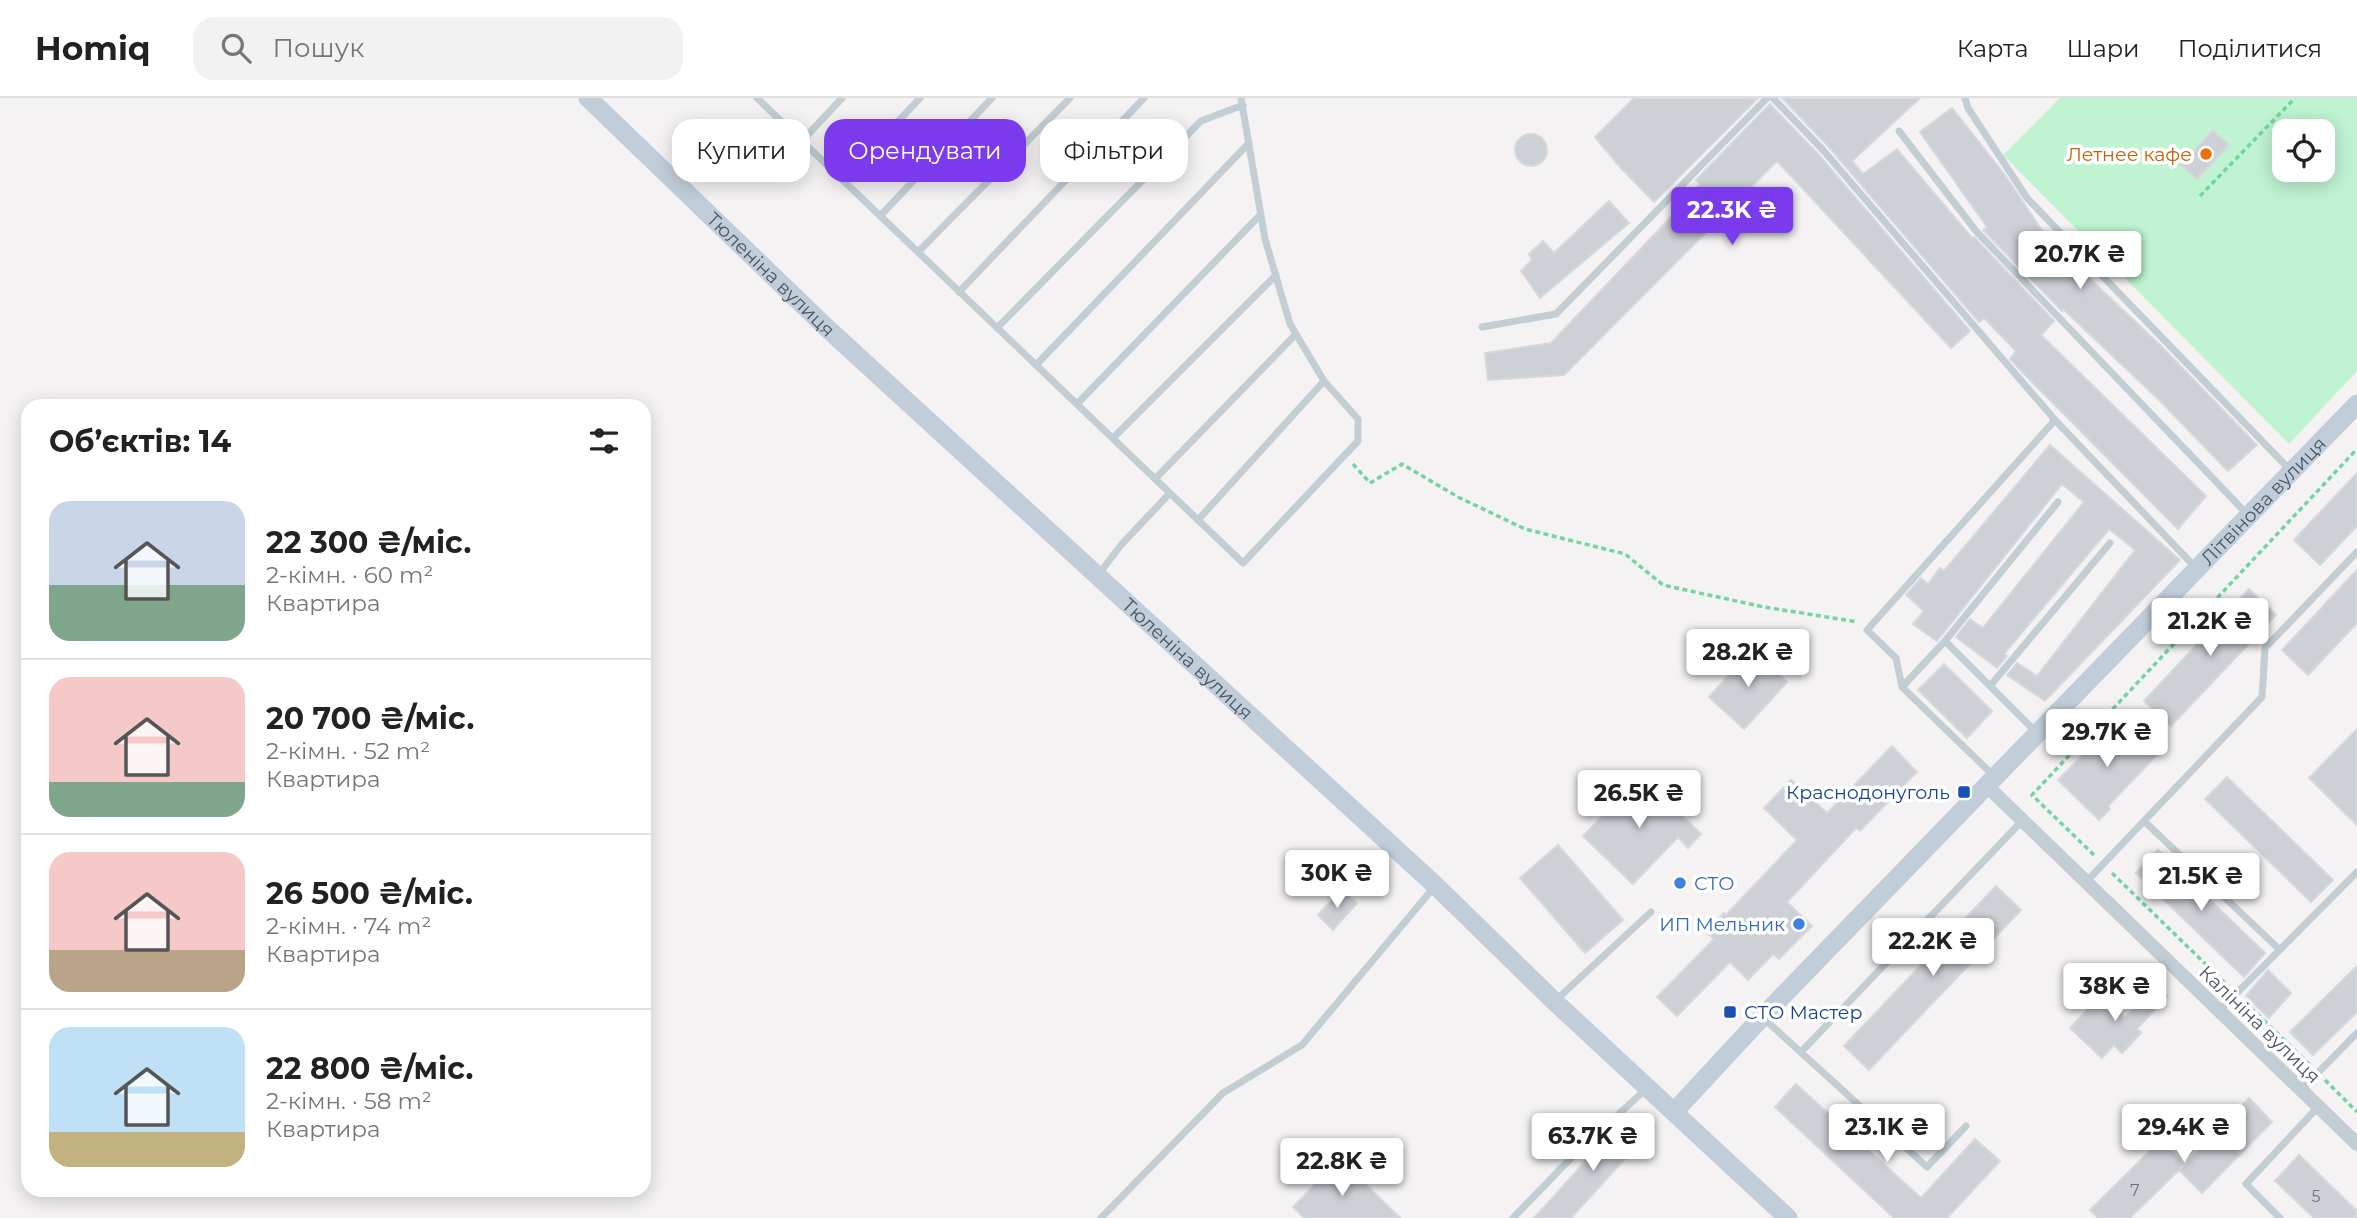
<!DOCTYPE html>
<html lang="uk">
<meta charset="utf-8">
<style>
:root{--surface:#fff;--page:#f2f2f2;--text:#222;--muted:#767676;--line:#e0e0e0;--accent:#7c3aed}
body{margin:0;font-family:Montserrat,sans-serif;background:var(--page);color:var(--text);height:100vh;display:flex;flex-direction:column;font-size:26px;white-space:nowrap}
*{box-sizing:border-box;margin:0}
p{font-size:23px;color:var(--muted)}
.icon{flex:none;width:38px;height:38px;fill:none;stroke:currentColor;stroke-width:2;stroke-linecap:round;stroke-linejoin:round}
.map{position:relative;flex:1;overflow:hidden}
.details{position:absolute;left:21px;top:301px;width:630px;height:798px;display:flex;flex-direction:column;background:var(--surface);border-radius:21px;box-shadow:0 4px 18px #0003}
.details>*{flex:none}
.guide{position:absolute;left:672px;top:21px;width:665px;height:63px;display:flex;gap:14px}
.tools{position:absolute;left:2272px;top:21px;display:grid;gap:14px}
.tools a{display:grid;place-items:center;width:63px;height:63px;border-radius:14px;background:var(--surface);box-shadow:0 4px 18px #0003;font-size:35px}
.price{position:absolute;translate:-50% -60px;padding:0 16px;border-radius:7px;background:#fff;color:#222;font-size:23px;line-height:46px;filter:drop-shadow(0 2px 4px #0008)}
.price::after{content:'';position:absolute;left:50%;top:42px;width:21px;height:16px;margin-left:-10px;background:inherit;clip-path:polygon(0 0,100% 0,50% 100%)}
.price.current{background:var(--accent);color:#fff}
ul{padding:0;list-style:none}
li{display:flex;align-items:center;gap:21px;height:175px;padding:0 28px}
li+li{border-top:2px solid var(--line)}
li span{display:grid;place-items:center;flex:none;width:196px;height:140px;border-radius:21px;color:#555}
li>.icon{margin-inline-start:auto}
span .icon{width:84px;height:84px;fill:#fffc;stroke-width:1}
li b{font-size:30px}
h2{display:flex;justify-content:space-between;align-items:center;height:84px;padding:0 28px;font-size:30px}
.tag{padding:0 24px;border-radius:21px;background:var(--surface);box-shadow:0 4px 18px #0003;font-size:24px;line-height:63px}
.tag.current{background:var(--accent);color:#fff}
header{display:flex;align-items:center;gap:42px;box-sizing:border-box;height:98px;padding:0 35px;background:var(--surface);border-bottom:2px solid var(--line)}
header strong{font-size:33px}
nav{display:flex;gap:38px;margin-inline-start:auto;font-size:24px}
.search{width:490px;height:63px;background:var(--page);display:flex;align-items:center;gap:18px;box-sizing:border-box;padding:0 24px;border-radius:21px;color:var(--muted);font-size:26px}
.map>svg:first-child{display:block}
</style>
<header>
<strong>Homiq</strong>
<div class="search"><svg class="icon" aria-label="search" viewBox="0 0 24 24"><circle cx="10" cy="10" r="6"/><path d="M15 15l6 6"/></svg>Пошук</div>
<nav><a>Карта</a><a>Шари</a><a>Поділитися</a></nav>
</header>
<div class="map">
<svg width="2357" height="1120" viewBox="0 0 2357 1120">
<rect width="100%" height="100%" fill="#f4f2f2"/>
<path fill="#bff3d1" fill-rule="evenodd" d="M2060 0H2357V273L2289 346 2003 57ZM2284 33H2322V72H2284Z"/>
<path fill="#cdd1d6" stroke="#d5d8dd" stroke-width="2" d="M1634 0H1758L1654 104 1620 69 1595 39Z
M1782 0H1920L1852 63 1863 76 1897 51 1972 140 1974 139 2054 223 2041 237 2206 398 2178 431 2023 275 2010 261 2016 253 1984 220 1979 224 1828 48Z
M1770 6 1818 56 1970 233 1951 250 1777 63 1564 277 1488 282 1485 255 1551 245 1670 120 1700 86 1696 82Z
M1952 10 2005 77 2047 140 2162 249 2257 347 2228 373 2158 301 2063 211 2062 213 1983 132 1987 129 1920 34Z
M2213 32 2229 47 2197 81 2181 67Z
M1515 52a16 16 0 1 1 32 0a16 16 0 1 1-32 0Z
M1609 103 1629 125 1540 200 1521 173 1532 162 1529 156 1543 143 1554 155Z
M2050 347 2180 462 2045 603 2007 577 2017 565 2037 578 2135 452 2109 431 2004 556 2007 558 1997 570 1956 539 1970 521 1983 530 2084 404 2062 386 1937 543 1913 526 1924 513 1906 497 1921 480 1928 486 1940 470 1944 473Z
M2357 375V428L2320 467 2294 442Z
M2357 472V525L2308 577 2282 552Z
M2249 491 2276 517 2171 628 2144 603Z
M1752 552 1787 584 1744 631 1709 599Z
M1944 566 1992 613 1967 640 1918 592Z
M2118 621 2156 658 2108 708 2110 711 2099 722 2058 682Z
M2357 631V727L2309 680Z
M1892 648 1917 674 1860 733 1856 730 1787 804 1812 828 1779 861 1773 856 1748 882 1730 864 1677 918 1657 899 1714 841 1705 833 1724 815 1726 817 1797 742 1764 710 1791 682 1827 715Z
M1641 678 1701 736 1688 750 1678 739 1633 786 1583 738Z
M2227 679 2333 782 2311 804 2205 701Z
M1558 747 1623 822 1585 855 1520 780Z
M2158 752 2265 855 2244 879 2136 775Z
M1996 788 2021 812 1869 972 1844 948Z
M1341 792 1357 805 1333 832 1318 817Z
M2357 868V914L2313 957 2290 934Z
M2268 872 2291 895 2269 920 2246 898Z
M2154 887 2167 898 2137 931 2141 935 2122 955 2114 947 2102 960 2070 930 2101 897 2125 920Z
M1796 986 1921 1100 1975 1041 2000 1063 1947 1120H1894L1775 1009Z
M2249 1000 2272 1024 2202 1095 2179 1072 2184 1067 2130 1120H2098L2090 1112 2161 1042 2185 1067Z
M1623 1022 1644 1040 1571 1120H1534Z
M2299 1057 2357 1113V1120H2314L2275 1083Z
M1340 1061 1400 1120H1304L1293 1109Z"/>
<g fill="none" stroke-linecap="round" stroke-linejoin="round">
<path stroke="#73d4a2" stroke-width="3.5" stroke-dasharray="5 3.5" stroke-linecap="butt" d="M2200 98 2295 0
M1353 366 1370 385 1402 366 1458 399 1525 431 1625 456 1663 487 1764 509 1858 524
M2094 757 2032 697 2357 351
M2112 775 2229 889
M2245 904 2310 967
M2325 982 2357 1014"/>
<path stroke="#c2cdd4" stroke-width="7" d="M757 0 1243 465 1358 343V321L1324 283 1290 226 1265 141 1241 0
M1773 0 1823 52 2055 322 2196 470
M1965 0 1968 10 2027 100 2291 373
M1899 33 1976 133 2248 417
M802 43 842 0
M843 82 920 0
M880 118 992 0
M918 154 1070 0
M959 194 1144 0
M1482 229 1556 216 1767 0
M997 230 1201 23 1243 7
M1036 267 1249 45
M1077 306 1261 116
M1113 340 1276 177
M1155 381 1296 236
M1198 422 1324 283
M1099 476 1121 447 1170 395
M1990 588 1945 543 2058 404
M1902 589 1945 543
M2037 635 1990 588 2110 445
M1994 678 1902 589 1896 560 1867 532 2055 322
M2144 723 2279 851
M2086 784 2262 599 2265 550 2357 454
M1555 903 1651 814
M2219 913 2357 774
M1762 919 1927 1069 1966 1028
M1801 954 2022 723
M2301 992 2357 935
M1101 1120 1223 995 1302 947 1435 788
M1513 1120 1575 1056 1645 992
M2280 1120 2246 1086 2318 1009"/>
<path stroke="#c2cdd4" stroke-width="14" d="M1986 687 2357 1046"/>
<g stroke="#c1ced9" stroke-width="19">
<path id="s1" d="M588 0 828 231 1435 787 1555 904 1788 1120"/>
<path id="s2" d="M1674 1014 1762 919 2357 306"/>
</g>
</g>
<circle fill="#e8710a" stroke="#fff" stroke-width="2.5" cx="2206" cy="56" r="7"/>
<g fill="#1a4fb4" stroke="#fff" stroke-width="2.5">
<rect x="1957" y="687" width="14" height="14" rx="3.5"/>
<rect x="1723" y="907" width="14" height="14" rx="3.5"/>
</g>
<g fill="#3f7fe0" stroke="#fff" stroke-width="2.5">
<circle cx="1680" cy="785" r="7"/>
<circle cx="1799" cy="826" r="7"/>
</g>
<g text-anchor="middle" stroke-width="7" stroke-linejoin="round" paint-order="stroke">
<g font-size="16" fill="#69757e">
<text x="2135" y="1098">7</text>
<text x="2316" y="1104">5</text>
</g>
<g font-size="19" fill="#c56008" stroke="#fff" text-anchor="end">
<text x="2192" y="63">Летнее кафе</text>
</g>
<g font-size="19" fill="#485661" stroke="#fff">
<text dy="7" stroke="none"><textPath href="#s1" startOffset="254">Тюленіна вулиця</textPath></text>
<text dy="7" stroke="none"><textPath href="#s2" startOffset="849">Літвінова вулиця</textPath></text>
<text dy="7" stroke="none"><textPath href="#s1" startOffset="821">Тюленіна вулиця</textPath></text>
<text transform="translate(2260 926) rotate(44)" y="7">Калініна вулиця</text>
</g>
<g font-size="19" fill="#164399" stroke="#fff" text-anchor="end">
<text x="1950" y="701">Краснодонуголь</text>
<text x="1744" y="921" text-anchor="start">СТО Мастер</text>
</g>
<g font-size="19" fill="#366cbe" stroke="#fff" text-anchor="start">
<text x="1694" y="792">СТО</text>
<text x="1785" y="833" text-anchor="end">ИП Мельник</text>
</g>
</g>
</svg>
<div class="tools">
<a><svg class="icon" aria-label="locate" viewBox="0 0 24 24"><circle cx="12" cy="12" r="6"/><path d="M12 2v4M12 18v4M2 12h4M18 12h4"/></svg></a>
</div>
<b class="price current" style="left:1732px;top:149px">22.3K ₴</b>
<b class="price" style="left:2080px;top:193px">20.7K ₴</b>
<b class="price" style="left:2210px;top:560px">21.2K ₴</b>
<b class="price" style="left:1748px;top:591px">28.2K ₴</b>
<b class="price" style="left:2107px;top:671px">29.7K ₴</b>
<b class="price" style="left:1639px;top:732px">26.5K ₴</b>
<b class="price" style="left:1337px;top:812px">30K ₴</b>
<b class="price" style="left:2201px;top:815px">21.5K ₴</b>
<b class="price" style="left:1933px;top:880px">22.2K ₴</b>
<b class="price" style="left:2115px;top:925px">38K ₴</b>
<b class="price" style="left:1887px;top:1066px">23.1K ₴</b>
<b class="price" style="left:2184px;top:1066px">29.4K ₴</b>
<b class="price" style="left:1593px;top:1075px">63.7K ₴</b>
<b class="price" style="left:1342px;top:1100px">22.8K ₴</b>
<div class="guide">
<a class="tag">Купити</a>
<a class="tag current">Орендувати</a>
<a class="tag">Фільтри</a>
</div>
<section class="details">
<h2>Об’єктів: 14<svg class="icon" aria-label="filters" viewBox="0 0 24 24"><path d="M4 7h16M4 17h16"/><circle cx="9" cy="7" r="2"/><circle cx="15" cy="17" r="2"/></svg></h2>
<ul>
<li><span style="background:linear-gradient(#c9d6e8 60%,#7fa58c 0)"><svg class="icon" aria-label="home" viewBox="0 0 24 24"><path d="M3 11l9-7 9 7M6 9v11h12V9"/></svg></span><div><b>22 300 ₴/міс.</b><p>2-кімн. · 60 m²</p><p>Квартира</p></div></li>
<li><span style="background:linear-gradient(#f6c9c9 75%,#7fa58c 0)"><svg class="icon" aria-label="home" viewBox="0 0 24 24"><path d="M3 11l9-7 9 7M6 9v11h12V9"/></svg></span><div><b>20 700 ₴/міс.</b><p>2-кімн. · 52 m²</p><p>Квартира</p></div></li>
<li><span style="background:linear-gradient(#f6c9c9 70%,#b9a48a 0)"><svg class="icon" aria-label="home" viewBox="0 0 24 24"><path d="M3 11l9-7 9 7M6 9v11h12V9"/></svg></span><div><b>26 500 ₴/міс.</b><p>2-кімн. · 74 m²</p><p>Квартира</p></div></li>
<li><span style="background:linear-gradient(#bfe0f5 75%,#c2b280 0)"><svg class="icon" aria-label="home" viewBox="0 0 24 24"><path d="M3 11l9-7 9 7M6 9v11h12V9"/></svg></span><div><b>22 800 ₴/міс.</b><p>2-кімн. · 58 m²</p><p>Квартира</p></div></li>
</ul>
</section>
</div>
